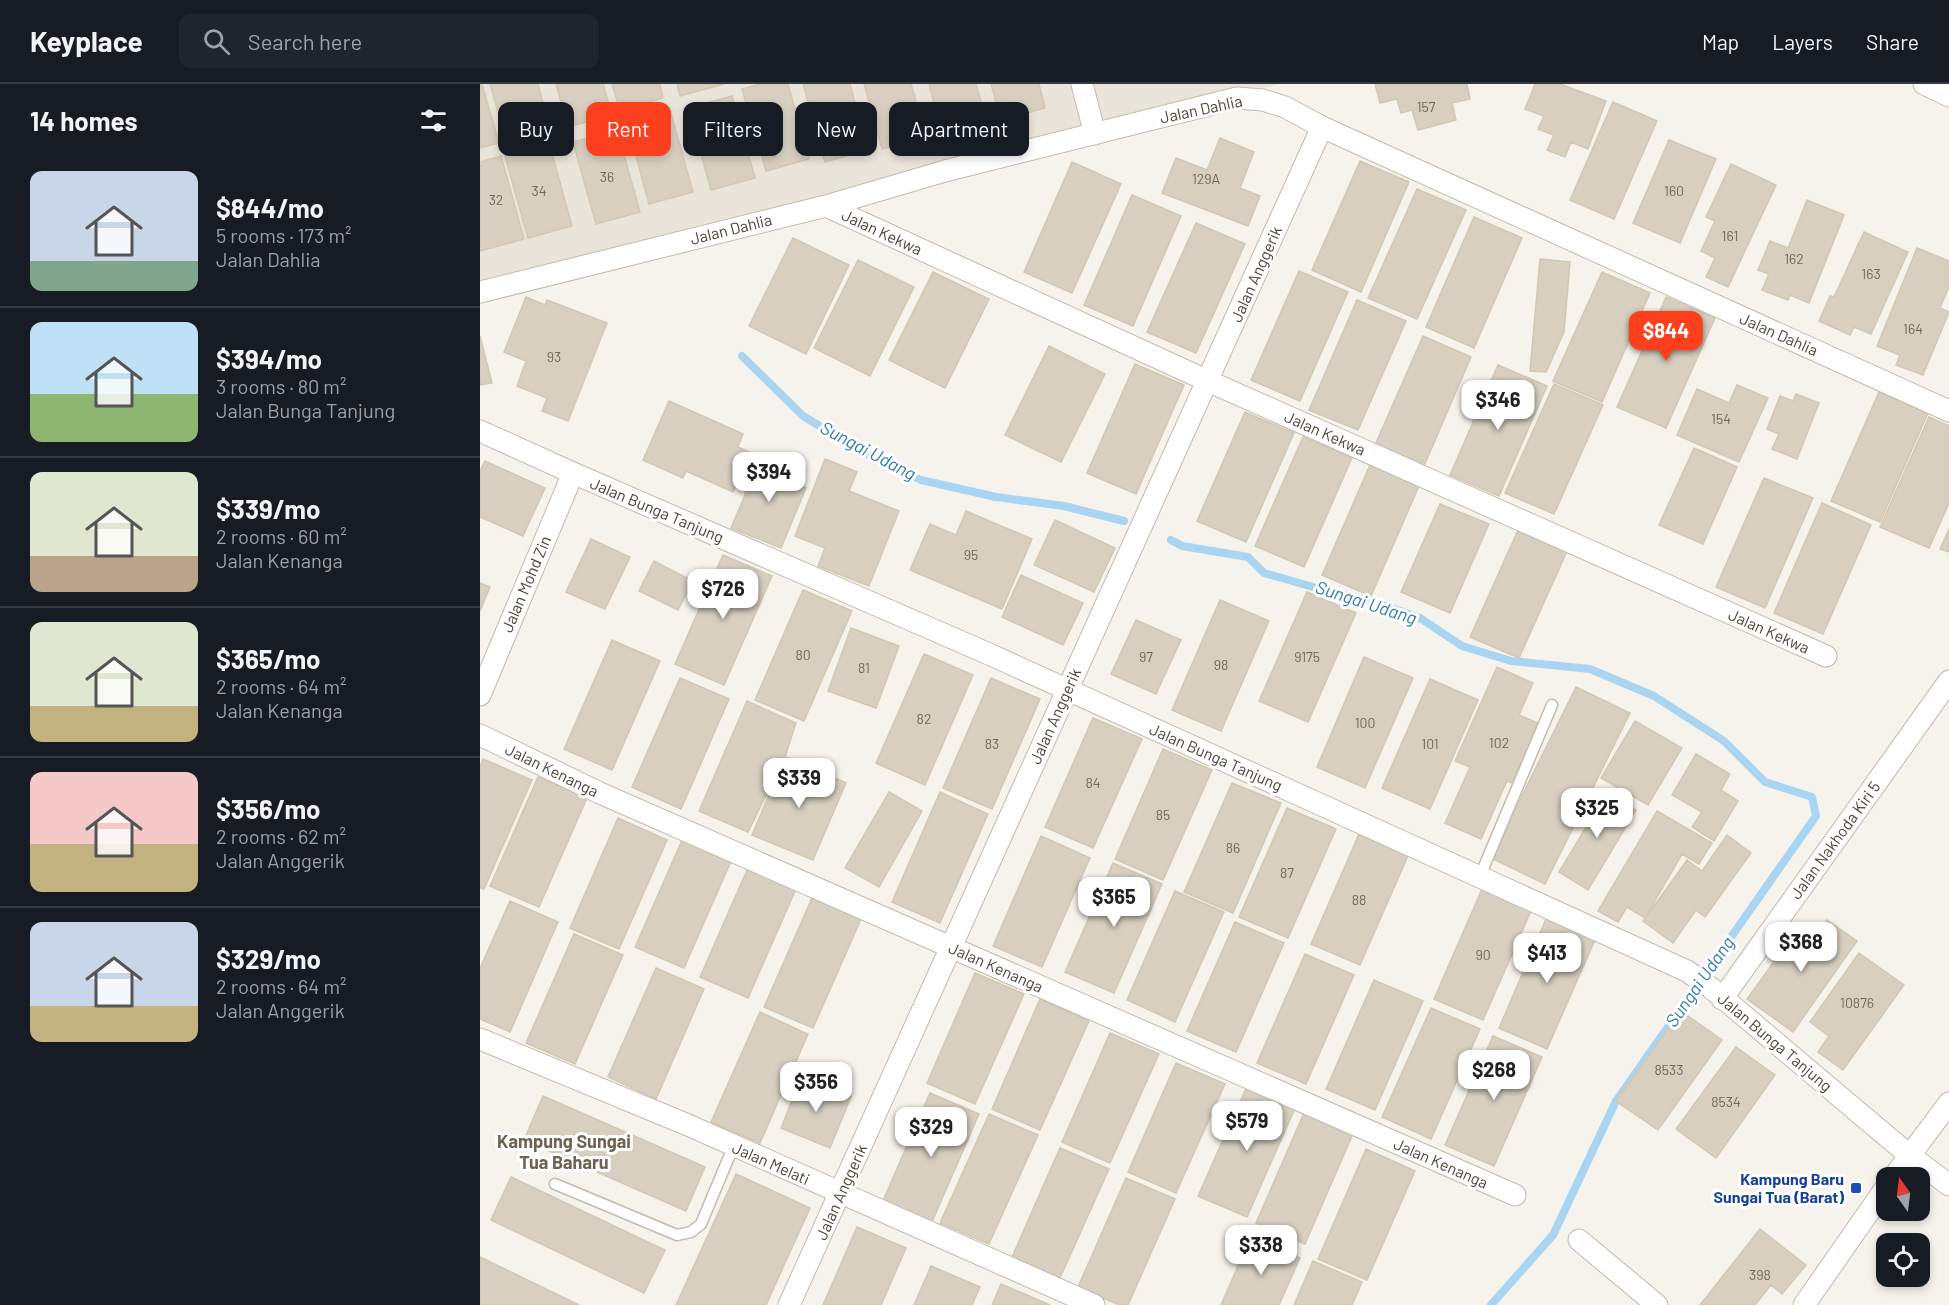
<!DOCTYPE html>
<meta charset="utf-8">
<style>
:root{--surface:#171b24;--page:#20242c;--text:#f1f3f6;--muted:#9ea1a6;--line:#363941;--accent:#fc3f1d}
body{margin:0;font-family:Barlow,sans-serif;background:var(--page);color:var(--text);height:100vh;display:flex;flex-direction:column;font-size:22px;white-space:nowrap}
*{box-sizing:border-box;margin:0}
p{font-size:20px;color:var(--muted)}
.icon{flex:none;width:33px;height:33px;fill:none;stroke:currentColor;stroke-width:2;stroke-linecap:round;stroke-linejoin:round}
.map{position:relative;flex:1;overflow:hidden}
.panel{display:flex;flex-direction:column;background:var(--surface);width:480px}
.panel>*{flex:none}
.guide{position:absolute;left:18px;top:18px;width:570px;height:54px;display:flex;gap:12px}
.needle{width:39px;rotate:346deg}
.buttons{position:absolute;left:1396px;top:1083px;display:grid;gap:12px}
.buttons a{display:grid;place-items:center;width:54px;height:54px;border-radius:12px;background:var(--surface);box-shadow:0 3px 9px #0003;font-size:30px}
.price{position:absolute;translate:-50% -51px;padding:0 14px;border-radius:12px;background:#fff;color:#222;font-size:20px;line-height:39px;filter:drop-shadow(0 2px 3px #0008)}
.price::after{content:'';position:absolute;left:50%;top:36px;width:18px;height:14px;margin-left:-9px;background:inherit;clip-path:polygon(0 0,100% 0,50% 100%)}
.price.active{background:var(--accent);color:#fff}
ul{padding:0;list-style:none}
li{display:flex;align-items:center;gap:18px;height:150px;padding:0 30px}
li+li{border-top:2px solid var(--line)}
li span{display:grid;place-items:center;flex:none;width:168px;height:120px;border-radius:12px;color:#555}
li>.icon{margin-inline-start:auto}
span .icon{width:72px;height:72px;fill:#fffc;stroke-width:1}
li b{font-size:26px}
h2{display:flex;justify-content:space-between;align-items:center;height:72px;padding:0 30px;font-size:26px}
.chip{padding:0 21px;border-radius:12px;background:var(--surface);box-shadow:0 3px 9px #0003;font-size:21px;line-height:54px}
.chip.active{background:var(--accent);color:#fff}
header{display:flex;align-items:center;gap:36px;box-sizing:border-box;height:84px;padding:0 30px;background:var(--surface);border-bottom:2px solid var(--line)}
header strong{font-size:28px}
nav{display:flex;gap:33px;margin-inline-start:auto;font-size:21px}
.search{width:420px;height:54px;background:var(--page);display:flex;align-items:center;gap:15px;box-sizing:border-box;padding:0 21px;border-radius:12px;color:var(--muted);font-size:22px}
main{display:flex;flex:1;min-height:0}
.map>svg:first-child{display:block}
</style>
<header>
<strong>Keyplace</strong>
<div class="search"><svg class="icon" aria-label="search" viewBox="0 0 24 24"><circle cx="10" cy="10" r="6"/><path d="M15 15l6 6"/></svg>Search here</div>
<nav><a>Map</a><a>Layers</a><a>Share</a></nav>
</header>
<main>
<section class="panel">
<h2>14 homes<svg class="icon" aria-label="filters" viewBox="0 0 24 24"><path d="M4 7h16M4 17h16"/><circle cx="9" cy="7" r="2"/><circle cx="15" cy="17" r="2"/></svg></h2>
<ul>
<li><span style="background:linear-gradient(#c9d6e8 75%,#7fa58c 0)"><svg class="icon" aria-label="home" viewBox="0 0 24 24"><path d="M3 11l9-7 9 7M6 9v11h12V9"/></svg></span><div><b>$844/mo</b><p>5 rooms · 173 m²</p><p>Jalan Dahlia</p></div></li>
<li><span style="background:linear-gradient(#bfe0f5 60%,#8fb573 0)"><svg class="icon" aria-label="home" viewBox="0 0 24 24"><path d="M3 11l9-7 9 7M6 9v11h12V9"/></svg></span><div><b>$394/mo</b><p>3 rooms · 80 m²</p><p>Jalan Bunga Tanjung</p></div></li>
<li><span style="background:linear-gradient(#dfe7d0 70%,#b9a48a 0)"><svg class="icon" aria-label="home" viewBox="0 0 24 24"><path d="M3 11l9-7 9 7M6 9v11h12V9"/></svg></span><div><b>$339/mo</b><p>2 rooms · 60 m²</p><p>Jalan Kenanga</p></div></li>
<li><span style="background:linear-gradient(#dfe7d0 70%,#c2b280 0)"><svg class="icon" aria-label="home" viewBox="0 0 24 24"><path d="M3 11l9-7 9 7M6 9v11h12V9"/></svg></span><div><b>$365/mo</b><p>2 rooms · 64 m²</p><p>Jalan Kenanga</p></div></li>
<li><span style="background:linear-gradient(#f6c9c9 60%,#c2b280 0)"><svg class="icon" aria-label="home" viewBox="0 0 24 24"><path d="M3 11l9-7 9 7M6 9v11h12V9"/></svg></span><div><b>$356/mo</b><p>2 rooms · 62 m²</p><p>Jalan Anggerik</p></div></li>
<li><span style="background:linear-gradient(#c9d6e8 70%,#c2b280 0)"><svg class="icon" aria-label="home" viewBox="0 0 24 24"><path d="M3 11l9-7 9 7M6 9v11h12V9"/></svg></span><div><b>$329/mo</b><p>2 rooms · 64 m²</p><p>Jalan Anggerik</p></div></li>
</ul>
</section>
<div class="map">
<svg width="1469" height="1221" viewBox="0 0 1469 1221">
<rect width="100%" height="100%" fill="#f6f3ec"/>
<path fill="#eae5da" d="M0 0H799L0 204Z"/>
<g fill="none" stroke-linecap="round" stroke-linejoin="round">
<path stroke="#a9d4f2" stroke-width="8" d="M262 272 323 332 385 369 441 396 516 413 584 422 644 437
M691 456 702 462 768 473 784 489 847 507 895 518 940 534 982 562 1031 577 1110 585 1174 612 1244 657 1285 698 1332 713 1336 732 1136 1017 1073 1151 1011 1221"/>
</g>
<path fill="#d8cfc1" stroke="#d3c7b4" stroke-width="1.5" d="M0 0H2L19 59 0 64Z
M10 0H58L69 42 25 53Z
M76 0H123L132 31 88 43Z
M132 0H180L183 14 140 26Z
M197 0H244L200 12Z
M280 0H308L329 75 286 87 262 5Z
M323 0H370L388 66 345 78Z
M384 0H431L446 53 402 65Z
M449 0H496L506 36 462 49Z
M511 0H559L565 24 521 36Z
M895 0H987L990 15 972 19 976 36 938 46 932 26 921 29 917 15 900 19Z
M1055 0H1080L1126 17 1108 65 1091 58 1085 73 1067 66 1074 51 1058 45 1064 32 1045 25Z
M252 12 275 94 231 106 208 24Z
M1133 18 1177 37 1134 135 1090 116Z
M190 26 213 108 169 120 147 38Z
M137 46 160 128 116 140 93 58Z
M740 54 774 68 760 104 780 112 768 142 682 109 696 74 727 86Z
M1189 56 1236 75 1200 159 1153 139Z
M69 59 92 142 48 154 25 72Z
M21 72 44 155 0 167V78Z
M880 77 929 98 881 208 832 186Z
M592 78 641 100 592 209 544 188Z
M1251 80 1296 101 1248 203 1226 193 1235 174 1221 167 1235 137 1226 133Z
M937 105 986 126 937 235 888 214Z
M652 111 701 132 653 242 604 221Z
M1327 116 1364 131 1329 219 1310 211 1308 216 1282 206 1289 190 1278 186 1290 157 1308 164Z
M994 133 1042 154 994 264 946 243Z
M716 139 765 160 716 269 667 248Z
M1384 148 1428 168 1391 250 1374 243 1370 251 1339 237 1350 212 1354 213Z
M313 154 369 181 326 270 269 242Z
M1437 164 1469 177V203L1460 224 1469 228 1443 291 1416 281 1420 271 1397 262Z
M1060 175 1090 178 1084 248 1066 288 1050 287Z
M378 176 434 203 390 292 334 264Z
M819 187 868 208 820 317 771 296Z
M453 188 509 215 465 304 409 276Z
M1122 188 1170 209 1122 318 1073 297Z
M46 213 65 221 67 216 127 239 88 337 62 327 67 314 37 302 46 277 24 268Z
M1186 213 1235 234 1186 344 1137 323Z
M877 216 926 237 878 346 829 326Z
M0 252 12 299 0 301Z
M943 252 991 273 944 382 895 361Z
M569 262 625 290 581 378 525 351Z
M655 280 704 301 656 410 607 389Z
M1018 281 1067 302 1019 412 970 391Z
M1074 300 1123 321 1074 430 1025 409Z
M1257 301 1288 314 1259 378 1197 351 1217 305 1249 319Z
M1399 308 1448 329 1400 438 1351 417Z
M1316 310 1339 319 1317 375 1292 365 1299 350 1287 345 1300 312 1313 317Z
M189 317 263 350 258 363 271 369 253 408 206 387 203 394 163 376Z
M765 328 814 349 766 458 717 437Z
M1449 333 1469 342V419L1449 464 1400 443Z
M823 353 872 374 824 483 775 462Z
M1214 364 1257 383 1223 460 1179 441Z
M282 371 314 384 308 397 326 404 301 464 251 444Z
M345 375 377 388 369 407 419 427 389 502 338 482 345 464 315 452Z
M5 377 65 404 43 452 0 433V387Z
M890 381 939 402 891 512 842 491Z
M1284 394 1333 414 1285 524 1236 503Z
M1342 419 1391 441 1343 550 1294 529Z
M960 420 1009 440 970 529 921 508Z
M486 427 552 455 522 525 430 486 450 440 476 451Z
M575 436 635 464 614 508 554 481Z
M1039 444 1088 465 1039 574 990 553Z
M1469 445V468L1460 465Z
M111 455 150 473 125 525 86 508Z
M243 471 292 492 244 601 195 580Z
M174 477 213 497 198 526 159 507Z
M541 491 603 519 583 561 522 533Z
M0 499 10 503 0 527Z
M323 506 372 527 324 637 275 616Z
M827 508 876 529 828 638 779 617Z
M740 516 789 537 741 647 692 626Z
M656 536 701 556 676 610 631 590Z
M371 544 419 562 396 624 348 607Z
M132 556 180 577 132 686 84 665Z
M444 570 493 591 445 701 396 679Z
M884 573 933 594 885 704 837 683Z
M1017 583 1053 599 1039 631 1062 641 1036 701 1027 697 1001 755 965 739 990 683 975 677Z
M200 594 249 615 201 725 152 703Z
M511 594 560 615 512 725 463 704Z
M950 595 998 616 950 725 902 704Z
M1096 603 1150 629 1065 800 1011 774Z
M267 617 316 639 305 673 268 748 219 727Z
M613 634 662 655 613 764 565 743Z
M1155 637 1202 664 1168 721 1121 694Z
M683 665 732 686 683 796 635 775Z
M1216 670 1250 690 1241 706 1258 717 1234 757 1212 743 1222 728 1192 711Z
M305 673 366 699 333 776 272 751Z
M3 675 52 696 4 805 0 804V683Z
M58 693 107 714 59 823 10 802Z
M752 699 801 719 753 829 704 808Z
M1119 705 1156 726 1108 806 1079 788 1111 735 1104 731Z
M409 708 442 727 399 803 365 784Z
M460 708 508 730 460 839 412 818Z
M807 724 856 745 808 854 759 833Z
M1177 727 1232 759 1219 780 1202 770 1165 834 1147 823 1138 838 1118 827Z
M138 734 187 756 139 865 90 844Z
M879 750 928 772 880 881 831 860Z
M1247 751 1271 769 1225 833 1216 826 1193 859 1163 837 1207 776 1222 787Z
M561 752 610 774 562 883 513 862Z
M203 754 252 775 204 884 155 863Z
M633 779 682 800 634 909 585 888Z
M268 784 316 805 268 914 220 893Z
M1002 805 1051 827 1003 936 954 915Z
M695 807 744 828 695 938 647 916Z
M332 814 381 835 333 944 284 923Z
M30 817 78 838 30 948 0 935V884Z
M1066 835 1115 856 1067 965 1019 944Z
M1347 836 1377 857 1313 948 1267 915 1321 840 1336 851Z
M755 838 804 859 756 968 707 947Z
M94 850 143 871 95 980 46 959Z
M1379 869 1424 901 1363 986 1338 968 1349 952 1330 938Z
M825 870 874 891 826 1000 777 979Z
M176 884 224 905 176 1015 128 993Z
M495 889 544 910 495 1020 447 999Z
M894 896 943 917 895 1026 846 1005Z
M560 915 609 937 560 1046 512 1025Z
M951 924 1000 945 951 1055 902 1033Z
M1201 927 1242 956 1178 1046 1136 1017Z
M280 928 328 950 280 1059 231 1038Z
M630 949 679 970 630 1079 582 1058Z
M1013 952 1062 973 1014 1082 965 1061Z
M1256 963 1295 991 1236 1074 1196 1045Z
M696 979 745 1000 696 1109 648 1088Z
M321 994 371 1013 350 1064 301 1044Z
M767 1002 815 1024 767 1133 718 1112Z
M450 1009 499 1030 451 1140 402 1119Z
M63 1012 225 1083 206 1127 44 1056Z
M824 1029 873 1050 825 1160 776 1139Z
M509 1030 558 1051 509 1160 460 1139Z
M580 1064 629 1085 580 1194 532 1173Z
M886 1065 935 1087 887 1196 838 1175Z
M256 1090 330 1124 286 1221H196Z
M31 1093 185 1166 164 1209 11 1136Z
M646 1094 695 1115 648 1221H639L598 1203Z
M377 1143 426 1164 401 1221H343Z
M1280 1145 1326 1181 1302 1210 1291 1201 1275 1221H1220Z
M771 1152 820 1174 799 1221H741Z
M0 1173 99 1221H0Z
M833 1177 882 1198 872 1221H814Z
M451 1182 500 1203 492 1221H434Z
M521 1200 570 1221H512Z"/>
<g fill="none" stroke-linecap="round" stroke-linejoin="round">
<defs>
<path id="lane" d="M1000 792 1072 621
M75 1100 197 1151 211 1148 221 1140 254 1061"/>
<path id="street" d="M602 0 615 50
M1444 0 1469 12
M346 122 728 297 1346 572
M0 208 346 122 465 87 757 14 783 16 805 23 842 43 1469 327
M0 347 93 389 509 570 1207 887 1231 904 1429 1071 1469 1101
M0 611 93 389
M0 651 120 709 1035 1111
M1242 915 1469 597
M0 955 208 1041 614 1221
M1413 1094 1469 1019
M1099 1156 1177 1221
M309 1221 842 43
M1324 1221 1407 1102"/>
</defs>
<use href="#lane" stroke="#c2bbae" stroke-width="13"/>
<use href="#street" stroke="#c2bbae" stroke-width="23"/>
<use href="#lane" stroke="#fff" stroke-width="10"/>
<use href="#street" stroke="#fff" stroke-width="21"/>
</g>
<rect fill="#1a4fb4" stroke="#fff" stroke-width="2" x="1370" y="1098" width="12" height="12" rx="3"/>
<g text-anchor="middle" stroke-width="6" stroke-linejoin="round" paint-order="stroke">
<g font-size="14" fill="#6e675b">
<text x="946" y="28">157</text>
<text x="127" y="98">36</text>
<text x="726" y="100">129A</text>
<text x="59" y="112">34</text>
<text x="1194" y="112">160</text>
<text x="16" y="121">32</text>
<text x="1250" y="157">161</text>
<text x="1314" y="180">162</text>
<text x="1391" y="195">163</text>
<text x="1433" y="250">164</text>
<text x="74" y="278">93</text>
<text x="1241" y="340">154</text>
<text x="491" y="476">95</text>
<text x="323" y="576">80</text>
<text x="666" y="578">97</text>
<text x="827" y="578">9175</text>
<text x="741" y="586">98</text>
<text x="384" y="589">81</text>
<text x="444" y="640">82</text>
<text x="885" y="644">100</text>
<text x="1019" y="664">102</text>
<text x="512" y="665">83</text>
<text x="950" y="665">101</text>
<text x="613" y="704">84</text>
<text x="683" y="736">85</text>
<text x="753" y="769">86</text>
<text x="807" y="794">87</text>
<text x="879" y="821">88</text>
<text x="1003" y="876">90</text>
<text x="1377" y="924">10876</text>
<text x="1189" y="991">8533</text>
<text x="1246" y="1023">8534</text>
<text x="1280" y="1196">398</text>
</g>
<g font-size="16" fill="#4b4439" stroke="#fff">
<text transform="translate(721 25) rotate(-12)" y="6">Jalan Dahlia</text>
<text transform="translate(251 145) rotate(-14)" y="6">Jalan Dahlia</text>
<text transform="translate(402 148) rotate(25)" y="6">Jalan Kekwa</text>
<text transform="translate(776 190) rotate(-66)" y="6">Jalan Anggerik</text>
<text transform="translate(1299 250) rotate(24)" y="6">Jalan Dahlia</text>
<text transform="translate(845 349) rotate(24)" y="6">Jalan Kekwa</text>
<text transform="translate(177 426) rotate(23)" y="6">Jalan Bunga Tanjung</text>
<text transform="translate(46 500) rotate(-67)" y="6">Jalan Mohd Zin</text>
<text transform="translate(1289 547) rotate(24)" y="6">Jalan Kekwa</text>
<text transform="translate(575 632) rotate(-66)" y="6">Jalan Anggerik</text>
<text transform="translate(736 673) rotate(24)" y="6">Jalan Bunga Tanjung</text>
<text transform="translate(72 686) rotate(26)" y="6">Jalan Kenanga</text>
<text transform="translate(1355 756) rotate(-54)" y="6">Jalan Nakhoda Kiri 5</text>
<text transform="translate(516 883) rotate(24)" y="6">Jalan Kenanga</text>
<text transform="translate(1295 958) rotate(40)" y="6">Jalan Bunga Tanjung</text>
<text transform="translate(291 1079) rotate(24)" y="6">Jalan Melati</text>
<text transform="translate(961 1079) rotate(24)" y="6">Jalan Kenanga</text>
<text transform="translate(361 1108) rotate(-66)" y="6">Jalan Anggerik</text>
</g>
<g font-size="16" font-weight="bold" fill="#164399" stroke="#fff" text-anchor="end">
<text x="1364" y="1101">Kampung Baru<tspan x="1364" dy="18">Sungai Tua (Barat)</tspan></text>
</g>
<g font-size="18" font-style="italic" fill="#2e7ab2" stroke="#fff">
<text transform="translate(388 367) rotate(28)" y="6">Sungai Udang</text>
<text transform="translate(886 519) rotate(18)" y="6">Sungai Udang</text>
<text transform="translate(1220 898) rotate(-55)" y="6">Sungai Udang</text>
</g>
<g font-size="18" font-weight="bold" fill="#6e6250" stroke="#fff">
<text x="84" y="1064">Kampung Sungai<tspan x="84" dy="21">Tua Baharu</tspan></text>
</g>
</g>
</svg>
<div class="buttons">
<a><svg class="needle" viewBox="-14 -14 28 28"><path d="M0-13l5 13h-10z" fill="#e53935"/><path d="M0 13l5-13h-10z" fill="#9ea1a6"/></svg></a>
<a><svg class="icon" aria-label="locate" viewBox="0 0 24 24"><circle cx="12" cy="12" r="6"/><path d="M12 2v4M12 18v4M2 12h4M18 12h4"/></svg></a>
</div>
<b class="price active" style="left:1186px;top:278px">$844</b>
<b class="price" style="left:1018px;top:347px">$346</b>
<b class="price" style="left:289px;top:419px">$394</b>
<b class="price" style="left:243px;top:536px">$726</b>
<b class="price" style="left:319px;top:725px">$339</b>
<b class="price" style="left:1117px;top:755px">$325</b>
<b class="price" style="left:634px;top:844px">$365</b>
<b class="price" style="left:1321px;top:889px">$368</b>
<b class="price" style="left:1067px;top:900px">$413</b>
<b class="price" style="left:1014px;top:1017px">$268</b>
<b class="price" style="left:336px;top:1029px">$356</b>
<b class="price" style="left:767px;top:1068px">$579</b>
<b class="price" style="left:451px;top:1074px">$329</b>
<b class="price" style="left:781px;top:1192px">$338</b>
<div class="guide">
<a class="chip">Buy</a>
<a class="chip active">Rent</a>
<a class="chip">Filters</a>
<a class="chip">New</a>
<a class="chip">Apartment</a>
</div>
</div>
</main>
